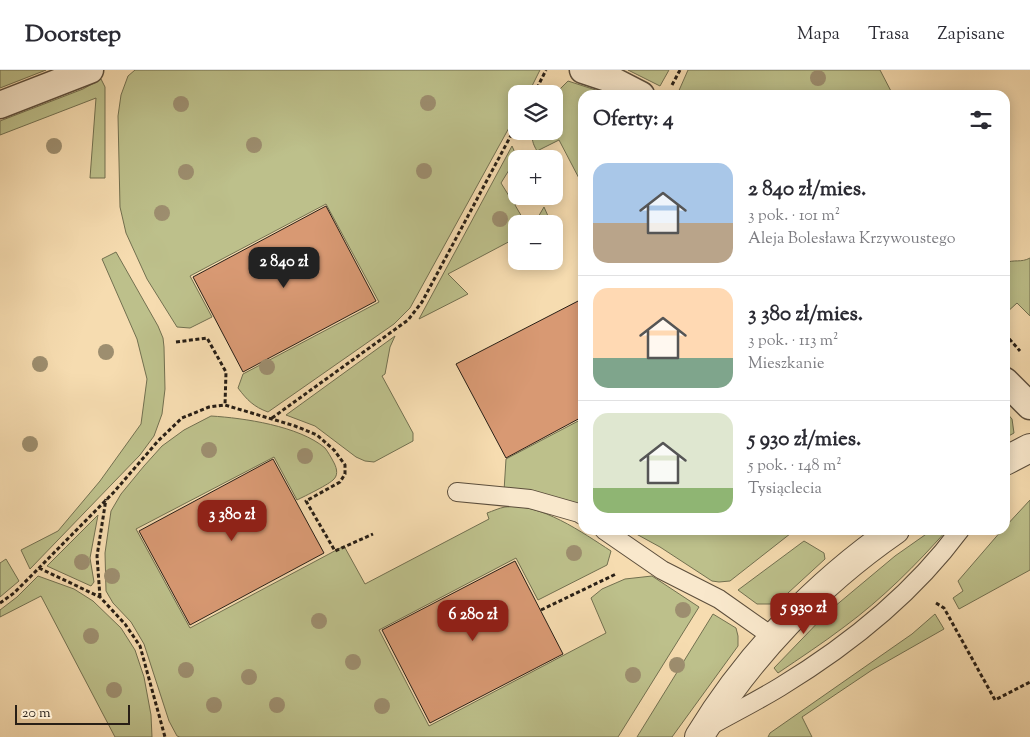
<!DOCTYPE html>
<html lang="pl">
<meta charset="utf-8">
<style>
:root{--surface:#fff;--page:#f2f2f3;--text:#2b2b33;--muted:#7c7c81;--line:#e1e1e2;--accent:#8f2418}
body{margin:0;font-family:"Sorts Mill Goudy",serif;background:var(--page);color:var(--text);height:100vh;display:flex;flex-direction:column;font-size:19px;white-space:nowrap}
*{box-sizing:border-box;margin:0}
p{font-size:16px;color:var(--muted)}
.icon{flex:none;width:28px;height:28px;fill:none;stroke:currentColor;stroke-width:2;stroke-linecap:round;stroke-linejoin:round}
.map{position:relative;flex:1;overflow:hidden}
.panel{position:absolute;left:578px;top:20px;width:432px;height:445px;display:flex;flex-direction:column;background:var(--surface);border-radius:15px;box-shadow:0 2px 12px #0003}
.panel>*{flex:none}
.tools{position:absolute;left:508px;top:15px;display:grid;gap:10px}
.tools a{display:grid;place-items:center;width:55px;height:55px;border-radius:10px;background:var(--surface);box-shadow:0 2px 12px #0003;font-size:25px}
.scale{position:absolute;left:15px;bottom:12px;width:115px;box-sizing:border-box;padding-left:5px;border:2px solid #281f16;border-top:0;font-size:14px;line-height:18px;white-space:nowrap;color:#281f16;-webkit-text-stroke:4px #f9e8cc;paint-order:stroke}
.price{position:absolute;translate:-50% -42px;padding:0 11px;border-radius:10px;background:var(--accent);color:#fff;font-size:16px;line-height:32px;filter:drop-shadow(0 1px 2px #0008)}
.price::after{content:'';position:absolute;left:50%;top:30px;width:15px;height:11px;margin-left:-8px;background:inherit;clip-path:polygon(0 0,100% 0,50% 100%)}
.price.current{background:#222;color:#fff}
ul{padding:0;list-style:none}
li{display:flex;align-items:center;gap:15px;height:125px;padding:0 15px}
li+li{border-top:1px solid var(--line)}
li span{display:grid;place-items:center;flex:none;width:140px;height:100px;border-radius:15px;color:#555}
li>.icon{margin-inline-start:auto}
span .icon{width:60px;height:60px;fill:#fffc;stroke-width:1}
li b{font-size:21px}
h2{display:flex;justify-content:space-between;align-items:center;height:60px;padding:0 15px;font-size:21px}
header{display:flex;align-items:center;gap:30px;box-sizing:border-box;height:70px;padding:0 25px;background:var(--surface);border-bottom:1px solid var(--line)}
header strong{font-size:24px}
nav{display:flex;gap:28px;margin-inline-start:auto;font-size:18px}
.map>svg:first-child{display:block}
</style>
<header>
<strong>Doorstep</strong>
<nav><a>Mapa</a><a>Trasa</a><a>Zapisane</a></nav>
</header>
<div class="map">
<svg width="1030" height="667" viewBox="0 0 1030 667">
<rect width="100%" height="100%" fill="#f6dcb0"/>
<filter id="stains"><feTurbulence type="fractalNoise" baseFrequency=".004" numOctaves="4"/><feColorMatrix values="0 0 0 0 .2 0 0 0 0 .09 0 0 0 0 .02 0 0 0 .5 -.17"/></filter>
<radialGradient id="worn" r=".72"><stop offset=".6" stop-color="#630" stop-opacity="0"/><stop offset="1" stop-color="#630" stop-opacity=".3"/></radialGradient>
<path fill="#bdc08b" stroke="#727050" d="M0 0H46L0 18Z
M135 0H540L528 24H516V45L410 238 394 254 268 342C254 337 247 330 238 318L243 304 379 232 326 134 190 206 212 247 190 258 177 257 147 209 126 163 120 137 118 46 121 25 128 6Z
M628 0H669L660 16Z
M688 0H880L893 25H677Z
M101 9 105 17V108H90L96 28 0 65V51L83 19Z
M568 11 611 25H582V114L559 70 537 81C533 74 531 69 533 61H554V25Z
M512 76 517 87 501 113 509 126 516 116V126H520L515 135 526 154H516V168L448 204 468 224 419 249Z
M544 137 548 146V154H534Z
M116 182 158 256 163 268 164 277 165 319 162 344 154 366 140 385 30 499 21 480 58 461 100 411 141 354 147 309 137 269 102 189Z
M1030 188V246L1017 233 1005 244V193C1014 189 1021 193 1030 188Z
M395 266 390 277 385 304 382 306 413 363V371L374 392 365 391 356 387 315 356 286 345Z
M1005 341 1012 349 1014 363 1005 368Z
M211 346C244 348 299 356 325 378 328 382 331 387 333 391 336 396 339 404 334 409 330 414 305 426 297 430L274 387 136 459 190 558 344 476 365 514 489 449 487 443C493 441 499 438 505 437 540 432 583 463 611 481L607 495 538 530 516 488 379 560 429 656 606 563 591 528 602 519 625 509 652 506 699 537 618 667H180L177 666 169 651 144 574 131 552 113 533 106 521 105 483 111 441 121 424 144 396 162 376 184 360Z
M582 349V436L504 421 506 389Z
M1030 430V500L959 539 953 528 963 521 958 511 1002 460H1005V457Z
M98 445 90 488 94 512 91 516 47 496Z
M629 460H795L730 511 719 512 712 511 660 477Z
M932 460H947C916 495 882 529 844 557 823 573 800 588 778 603L774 598 828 542 895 486Z
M804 471 824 483 825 489 776 534H757L738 520Z
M6 489 19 511 0 527V493Z
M38 506 74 519 93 531 121 558 135 580 144 607 151 645 152 667H115L41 526 0 547V540L17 527Z
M713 544 736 558 738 566V576L672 667H637Z
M935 544 944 559 872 600 802 647 812 667H768L770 663 912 564Z"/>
<path fill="#d89973" stroke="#281f16" d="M326 136 376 231 243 302 193 207Z
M582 229V347L506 388 456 294Z
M273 389 324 483 190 555 139 461Z
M515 491 563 584 430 653 382 560Z"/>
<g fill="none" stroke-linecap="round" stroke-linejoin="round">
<defs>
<path id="service" d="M457 422 530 429 579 443 582 445
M604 460 662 500 719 529 773 567
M710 656C733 643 757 631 780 617 849 575 912 525 960 460"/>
<path id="pedestrian" d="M583 0 610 9 641 25
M0 35 90 0
M1005 311 1030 336"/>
<path id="minor" d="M1005 391 1030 378
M699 667C748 586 817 514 895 460"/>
</defs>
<use href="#service" stroke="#5c4e3c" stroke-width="20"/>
<use href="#pedestrian" stroke="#5c4e3c" stroke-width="29"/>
<use href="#minor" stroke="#5c4e3c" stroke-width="30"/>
<path stroke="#281f16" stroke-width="3" stroke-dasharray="4 2.5" stroke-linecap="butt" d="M672 15 680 0
M534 24 546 0
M1005 264 1020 281
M176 272 207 268 226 302 225 335
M272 348 408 250 422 232 516 56
M39 498 100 527 125 554 140 576 165 667
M100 527 97 486 106 429
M0 533 14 523 39 498 114 422 158 371 182 348 209 337 225 335 295 356 317 365 334 380 345 395V404L340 412 306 431 335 481 373 464
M936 533 944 538 995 630 1030 612
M541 540 616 504"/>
<use href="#service" stroke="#f9e8cc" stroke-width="18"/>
<use href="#pedestrian" stroke="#f9e8cc" stroke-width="26"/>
<use href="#minor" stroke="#f9e8cc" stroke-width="28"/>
</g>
<g fill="#9d8e6f">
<circle cx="818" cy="8" r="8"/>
<circle cx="428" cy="33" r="8"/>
<circle cx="181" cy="34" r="8"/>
<circle cx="254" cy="75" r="8"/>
<circle cx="54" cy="76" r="8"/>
<circle cx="424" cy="101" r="8"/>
<circle cx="186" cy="102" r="8"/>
<circle cx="162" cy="143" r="8"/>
<circle cx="500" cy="149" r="8"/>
<circle cx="106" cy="282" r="8"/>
<circle cx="40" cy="294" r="8"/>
<circle cx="267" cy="297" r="8"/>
<circle cx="30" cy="374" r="8"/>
<circle cx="209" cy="380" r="8"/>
<circle cx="305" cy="386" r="8"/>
<circle cx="574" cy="483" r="8"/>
<circle cx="82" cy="492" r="8"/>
<circle cx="112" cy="506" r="8"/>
<circle cx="683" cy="540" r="8"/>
<circle cx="319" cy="551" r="8"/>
<circle cx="91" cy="566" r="8"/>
<circle cx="353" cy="592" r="8"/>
<circle cx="677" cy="595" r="8"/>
<circle cx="186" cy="600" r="8"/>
<circle cx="633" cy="605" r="8"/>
<circle cx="249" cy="607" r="8"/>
<circle cx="114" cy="620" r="8"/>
<circle cx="214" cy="635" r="8"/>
<circle cx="277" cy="635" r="8"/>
<circle cx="382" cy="636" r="8"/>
</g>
<rect width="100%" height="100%" filter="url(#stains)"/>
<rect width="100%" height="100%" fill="url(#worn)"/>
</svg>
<div class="tools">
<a><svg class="icon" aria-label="layers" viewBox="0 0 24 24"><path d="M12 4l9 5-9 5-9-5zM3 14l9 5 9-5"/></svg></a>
<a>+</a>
<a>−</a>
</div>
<div class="scale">20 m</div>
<b class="price current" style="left:284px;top:219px">2 840 zł</b>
<b class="price" style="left:232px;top:472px">3 380 zł</b>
<b class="price" style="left:804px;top:565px">5 930 zł</b>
<b class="price" style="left:473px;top:572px">6 280 zł</b>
<section class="panel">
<h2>Oferty: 4<svg class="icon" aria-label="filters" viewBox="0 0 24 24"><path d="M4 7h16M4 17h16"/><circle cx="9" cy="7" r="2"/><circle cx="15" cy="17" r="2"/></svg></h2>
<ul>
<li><span style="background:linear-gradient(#a9c7e8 60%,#b9a48a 0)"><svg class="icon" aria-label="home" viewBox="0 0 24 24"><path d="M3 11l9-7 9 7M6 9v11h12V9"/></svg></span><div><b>2 840 zł/mies.</b><p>3 pok. · 101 m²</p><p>Aleja Bolesława Krzywoustego</p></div></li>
<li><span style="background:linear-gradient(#ffd9b3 70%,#7fa58c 0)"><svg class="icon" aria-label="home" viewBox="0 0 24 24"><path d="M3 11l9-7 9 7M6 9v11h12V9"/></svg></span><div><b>3 380 zł/mies.</b><p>3 pok. · 113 m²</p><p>Mieszkanie</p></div></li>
<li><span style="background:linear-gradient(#dfe7d0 75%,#8fb573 0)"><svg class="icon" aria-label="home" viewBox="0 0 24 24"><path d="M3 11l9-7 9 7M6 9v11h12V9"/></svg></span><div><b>5 930 zł/mies.</b><p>5 pok. · 148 m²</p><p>Tysiąclecia</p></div></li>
</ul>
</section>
</div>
